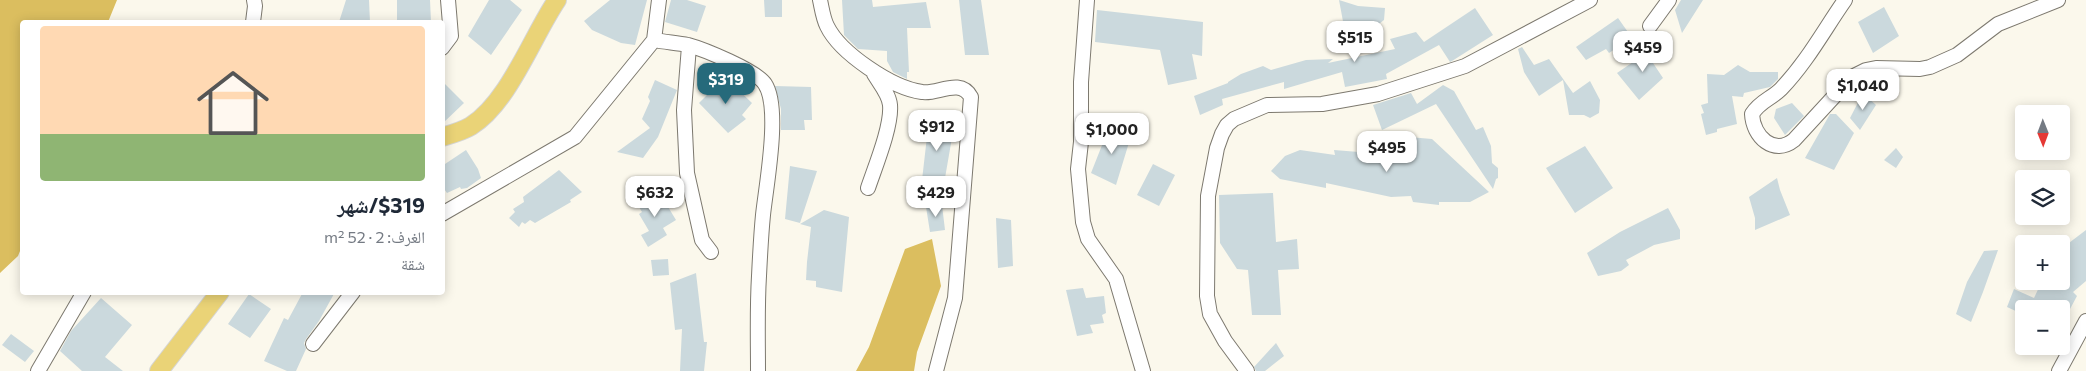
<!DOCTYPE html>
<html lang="ar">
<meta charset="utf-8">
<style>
:root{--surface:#fff;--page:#f6f6f7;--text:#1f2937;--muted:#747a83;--line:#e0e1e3;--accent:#266a7b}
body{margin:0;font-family:Commissioner,"Noto Naskh Arabic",sans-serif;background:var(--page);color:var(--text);direction:rtl;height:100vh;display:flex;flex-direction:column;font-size:19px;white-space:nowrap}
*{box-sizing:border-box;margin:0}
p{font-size:16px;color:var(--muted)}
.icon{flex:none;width:28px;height:28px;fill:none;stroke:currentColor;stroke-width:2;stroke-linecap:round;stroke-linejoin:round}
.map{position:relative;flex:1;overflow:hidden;direction:ltr}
.details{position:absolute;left:20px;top:20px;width:425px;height:275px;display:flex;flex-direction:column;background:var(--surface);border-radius:5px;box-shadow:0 2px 12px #0003;direction:rtl}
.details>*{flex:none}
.needle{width:32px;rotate:179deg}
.fabs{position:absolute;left:2015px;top:105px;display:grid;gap:10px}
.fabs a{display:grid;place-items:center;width:55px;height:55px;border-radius:5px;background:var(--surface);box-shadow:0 2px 12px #0003;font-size:25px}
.price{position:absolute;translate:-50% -42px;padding:0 11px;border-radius:10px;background:#fff;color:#222;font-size:16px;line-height:32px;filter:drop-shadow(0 1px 2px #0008)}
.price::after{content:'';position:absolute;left:50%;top:30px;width:15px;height:11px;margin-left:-8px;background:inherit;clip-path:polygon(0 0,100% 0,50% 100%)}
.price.on{background:var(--accent);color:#fff}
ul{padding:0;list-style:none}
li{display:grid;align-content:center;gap:10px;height:265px;padding:0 20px}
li+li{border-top:1px solid var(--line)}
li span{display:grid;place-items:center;height:155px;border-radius:5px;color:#555}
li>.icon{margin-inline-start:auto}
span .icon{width:90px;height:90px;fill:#fffc;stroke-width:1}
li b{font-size:21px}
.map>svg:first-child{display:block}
</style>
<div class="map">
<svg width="2086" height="371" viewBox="0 0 2086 371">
<rect width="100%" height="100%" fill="#fbf8ec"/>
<path fill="#dbbe5f" d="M0 0H117L108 22H22V246L18 256 0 273Z
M932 239 941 286 917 352 914 371H856L869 347 905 249Z"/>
<path fill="#cbd9dd" d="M346 0H369L370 22H339Z
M397 0H430L431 22H397Z
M489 0H510L522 10 491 55 468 36Z
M610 0H647L635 45 621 43 592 30 584 21Z
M671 0H687L706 6 697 32 665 22Z
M764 0H782V17H765Z
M842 0H872L873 7 926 2 931 28H907L909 72H907V79L893 72 887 61V51L858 49 844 35Z
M959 0H981L989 55H965Z
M1339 0 1358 6 1385 8 1384 20 1348 48Z
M1681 0H1703L1682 33 1675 10Z
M1884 7 1899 36 1873 53 1858 22Z
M1475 8 1493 35 1452 61 1450 62 1439 45 1386 74 1387 79 1345 87 1342 72 1284 89V82L1222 99 1223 105 1200 115 1194 96 1228 83V82L1241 74 1263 66 1271 70 1306 60 1333 59 1328 63 1395 49 1390 39 1416 32 1424 42Z
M1097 10 1203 22 1202 56 1192 54 1197 79 1168 85 1160 50 1095 42Z
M1618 18 1630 35 1623 41 1624 43 1609 53 1606 49 1586 60 1576 47Z
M1669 37 1653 63 1663 78 1639 100 1617 73 1636 60 1638 63 1645 54Z
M1522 47 1534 65 1549 59 1573 93 1590 81 1600 100 1599 113 1590 118 1584 115H1569L1563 80 1539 96 1524 72 1518 49Z
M1738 65 1750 72H1778V79L1770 87 1744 93 1743 97 1732 96 1737 124 1717 129V132L1706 135 1701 114 1704 113 1701 105 1708 103 1707 74 1724 75Z
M725 77 752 103 742 115 746 119 728 133 699 103Z
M655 80 677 90 658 137 643 158 617 152 650 128 642 119 650 101 648 97Z
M442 81 464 103 442 124Z
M1443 85 1454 91 1476 130 1483 127 1491 146 1492 163 1498 168V178L1496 179 1493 189 1436 104 1382 130 1373 105 1411 93 1417 104Z
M775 86 811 87 812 120H804L805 130H781V109Z
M1863 93 1876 105 1860 130 1850 118Z
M1792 103 1804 116 1785 135 1774 118 1776 109Z
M1830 114H1836L1854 133 1834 170 1805 158Z
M1110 125 1131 136 1116 185 1091 173Z
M954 126 945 178 922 180 928 128Z
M1409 137 1432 139 1489 192 1470 202H1439V205L1413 202 1411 196 1391 197 1326 183V188L1280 179 1271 171 1285 156 1300 150 1335 155 1334 150 1396 155V152L1408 151Z
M1585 146 1613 188 1575 213 1546 168Z
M1896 148 1903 157 1896 168 1884 160Z
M466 150 478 169 481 178 467 188 461 189 460 187 447 193 442 186V166Z
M1153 164 1175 175 1159 206 1137 195Z
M790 166 817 171 800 223 785 219Z
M559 170 582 192 570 200 571 202 535 223 530 220 525 224 522 222 519 227 509 218 515 212 513 209 524 202 523 197Z
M1777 178 1780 190 1790 215 1755 230V218L1749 197Z
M659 192 676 220 663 228 667 235 648 247 641 235 649 231 639 214 642 212 638 205Z
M1273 193 1276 242 1297 239 1299 269 1278 270 1281 315H1252L1248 270 1237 269 1220 243 1219 195Z
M942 205 945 230 930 232 926 207Z
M1668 208 1680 230V239L1654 245 1626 260 1629 265 1621 271 1598 276 1587 253 1620 232Z
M824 210 849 217 842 292 816 287V281L806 280 807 262 811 227 800 224Z
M996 218 1011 220 1013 266 998 268Z
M2086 230V281L2073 292 2077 296 2070 309H2021L2020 313 2007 307 2014 289 2034 298 2042 281H2061V249Z
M1998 250 1983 292 1971 322 1956 314 1967 282 1984 251Z
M668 259 669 275 653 276 651 260Z
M696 273 704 342H707L704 371H680L682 329 675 330 670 283Z
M1083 288 1086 298 1104 296 1106 313 1102 315 1104 323 1090 325 1093 333 1077 336 1066 290Z
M303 292H335L319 321 306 339 304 343 306 349 296 371H287L264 361 284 318 288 320Z
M249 294 271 309 250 338 228 324Z
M101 298 132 325 105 357 123 371H82L60 351 71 331Z
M11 334 34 351 25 362 2 345Z
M1276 343 1284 356 1265 371H1256L1254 367Z"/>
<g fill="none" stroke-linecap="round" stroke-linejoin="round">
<defs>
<path id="minor" d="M820 0C822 9 823 18 827 26 840 53 892 88 922 92 937 95 960 77 971 97L955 298 936 371
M1087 0 1081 82V142L1078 169 1083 222 1088 239 1116 279 1143 371
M1845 0C1824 30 1807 62 1781 89 1771 99 1760 101 1752 114 1753 137 1774 156 1794 140L1852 77 1866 70 1876 68 1920 69 1930 67 1957 55 1998 24 2058 0
M253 22 255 6 254 0
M1650 26 1669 0
M654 40C665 42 677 43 688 45 703 49 757 71 765 84 781 108 766 186 763 215 761 235 760 256 759 276 757 308 758 339 758 371
M689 46 684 110 687 173 702 240 711 252
M442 48 451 36 448 0
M868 188C875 167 892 126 890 105 889 94 880 84 874 74
M442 214 575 137 654 40 659 0
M313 344 353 292
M38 371 84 292
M1247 371 1225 341 1210 314 1207 296 1208 196 1217 148 1222 134 1227 125 1234 119 1267 105 1322 104 1378 94 1465 66 1590 0
M2059 371 2086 321"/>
<path id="major" d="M442 137C452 134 463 131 471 126 509 102 532 37 557 0
M159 371 220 292"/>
</defs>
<use href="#minor" stroke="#7d796f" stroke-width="16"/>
<use href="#major" stroke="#d5d5d4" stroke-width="20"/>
<use href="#minor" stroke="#fff" stroke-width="14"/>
<use href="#major" stroke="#ead377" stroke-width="18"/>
</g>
</svg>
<div class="fabs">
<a><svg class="needle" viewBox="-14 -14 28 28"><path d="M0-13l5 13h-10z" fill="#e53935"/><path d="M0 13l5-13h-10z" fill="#747a83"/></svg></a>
<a><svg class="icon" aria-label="layers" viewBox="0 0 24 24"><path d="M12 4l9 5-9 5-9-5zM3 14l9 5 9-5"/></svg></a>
<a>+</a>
<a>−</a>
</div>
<b class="price" style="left:1355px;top:63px">$515</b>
<b class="price" style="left:1643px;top:73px">$459</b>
<b class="price on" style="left:726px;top:105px">$319</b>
<b class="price" style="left:1863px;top:111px">$1,040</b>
<b class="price" style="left:937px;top:152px">$912</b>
<b class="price" style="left:1112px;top:155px">$1,000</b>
<b class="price" style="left:1387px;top:173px">$495</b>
<b class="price" style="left:655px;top:218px">$632</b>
<b class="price" style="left:936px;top:218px">$429</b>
<section class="details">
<ul>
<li><span style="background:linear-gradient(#ffd9b3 70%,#8fb573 0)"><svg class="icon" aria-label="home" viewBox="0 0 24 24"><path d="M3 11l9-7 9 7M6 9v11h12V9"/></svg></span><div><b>$319/شهر</b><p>الغرف: 2 · 52 m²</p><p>شقة</p></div></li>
</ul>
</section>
</div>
